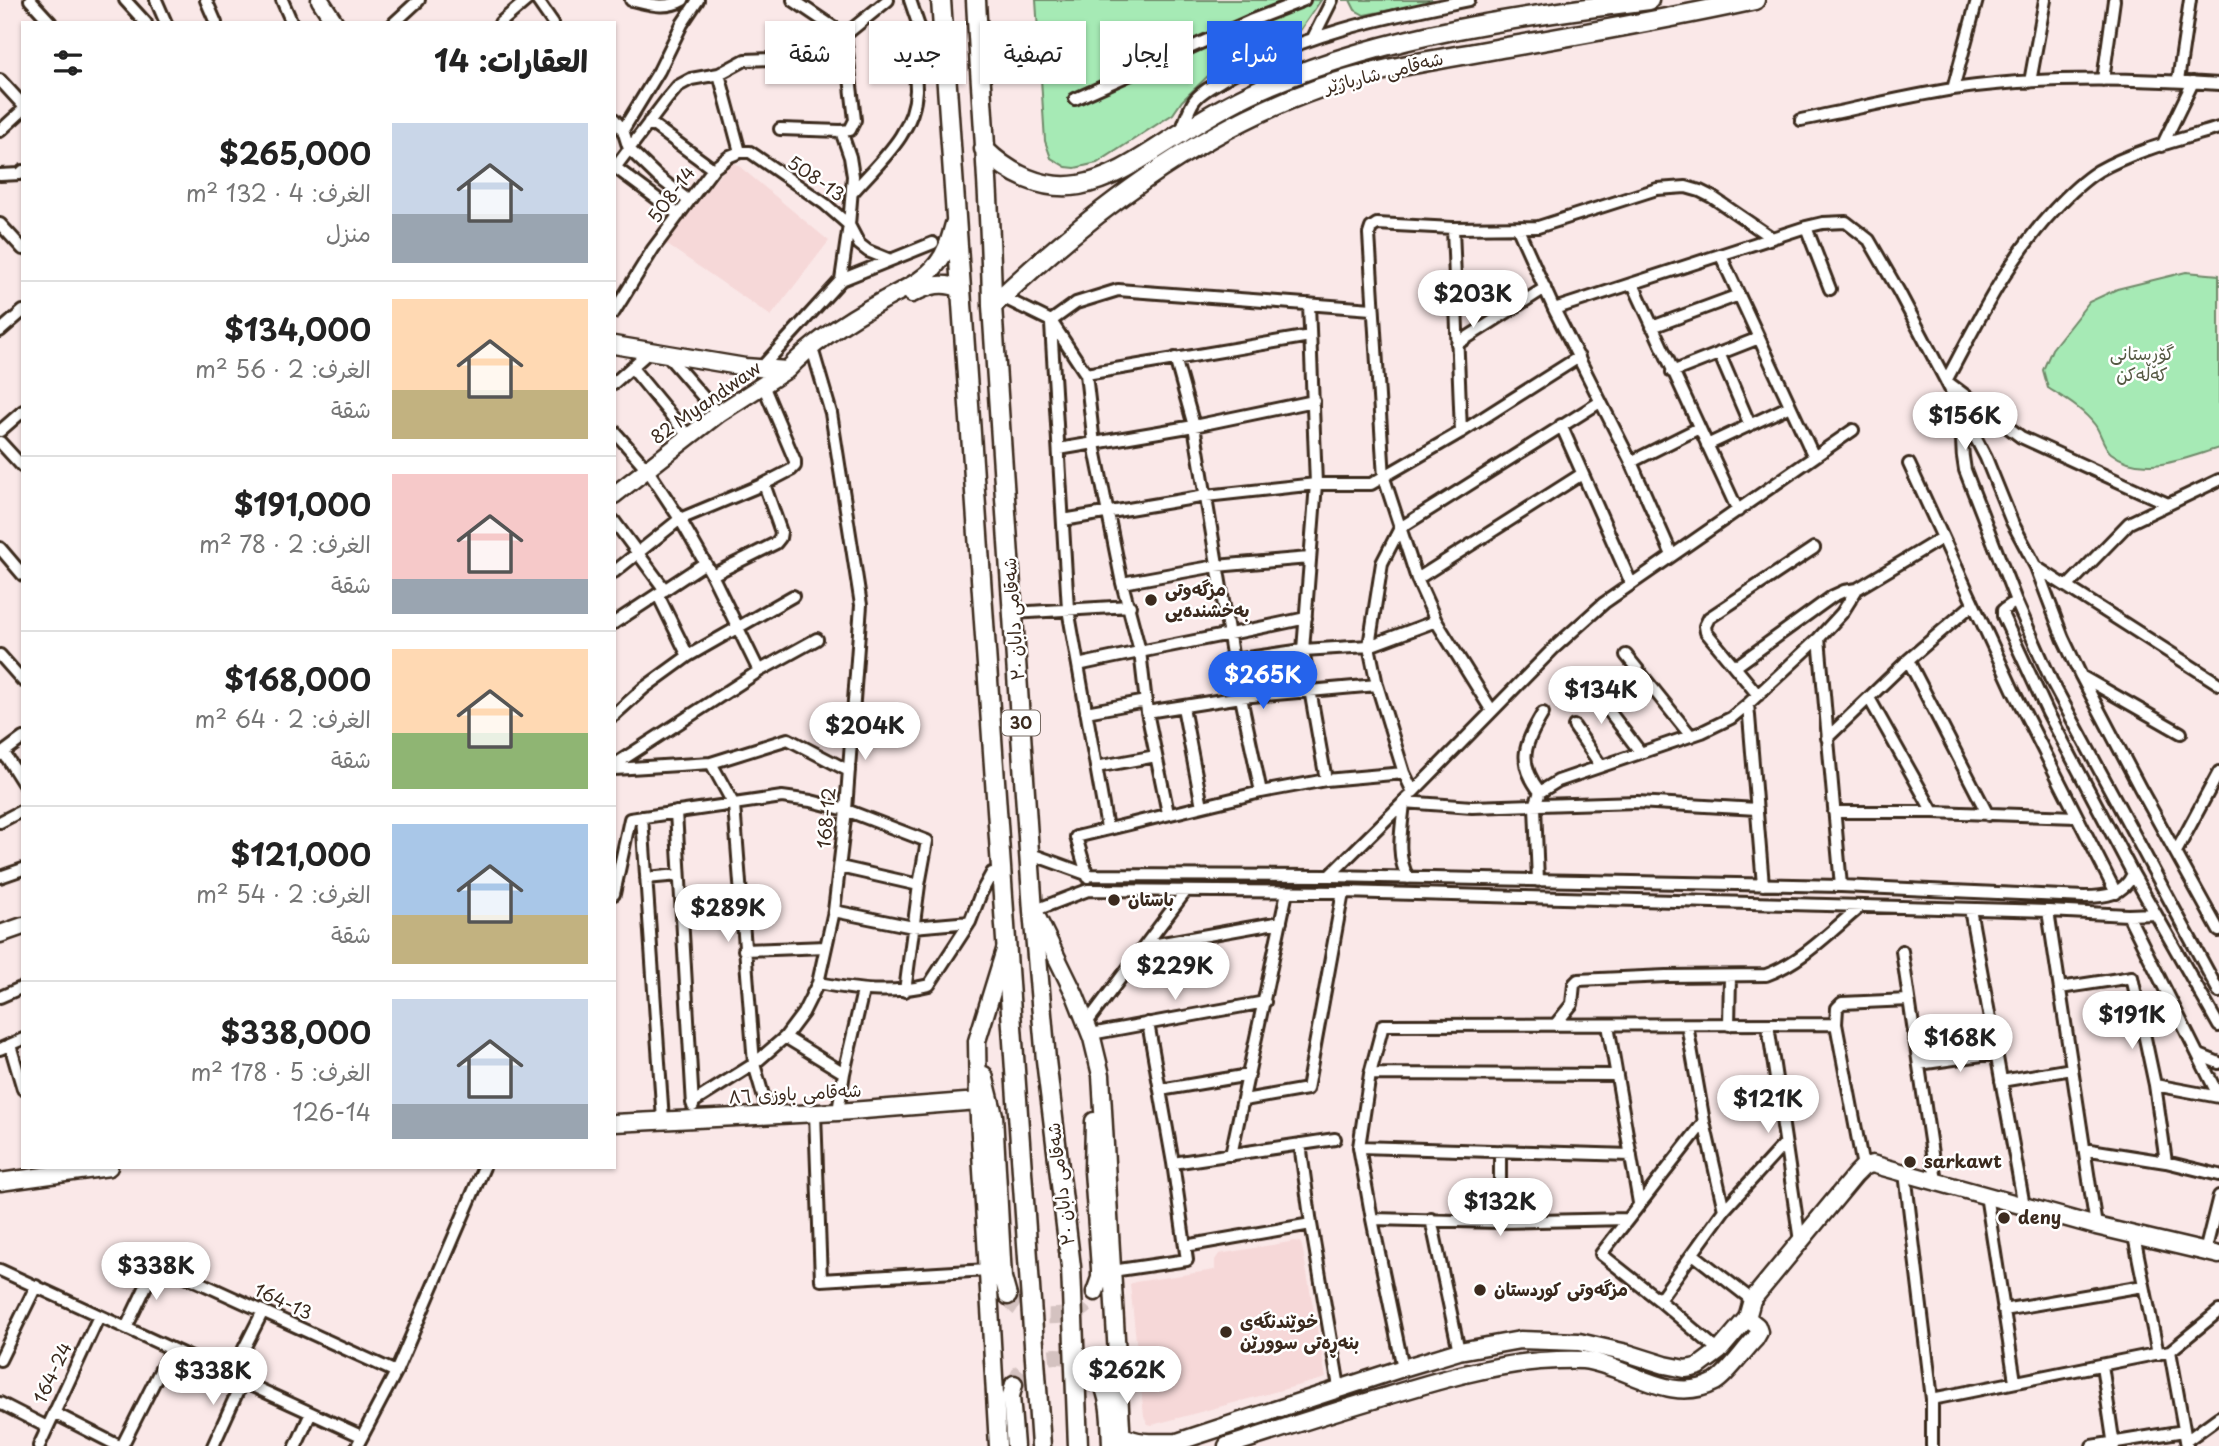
<!DOCTYPE html>
<html lang="ar">
<meta charset="utf-8">
<style>
:root{--surface:#fff;--page:#f2f2f2;--text:#222;--muted:#767676;--line:#e0e0e0;--accent:#2563eb}
body{margin:0;font-family:"Playpen Sans","Playpen Sans Arabic",sans-serif;background:var(--page);color:var(--text);direction:rtl;height:100vh;display:flex;flex-direction:column;font-size:26px;white-space:nowrap}
*{box-sizing:border-box;margin:0}
p{font-size:23px;color:var(--muted)}
.icon{flex:none;width:38px;height:38px;fill:none;stroke:currentColor;stroke-width:2;stroke-linecap:round;stroke-linejoin:round}
.map{position:relative;flex:1;overflow:hidden;direction:ltr}
.side{position:absolute;left:21px;top:21px;width:595px;height:1148px;display:flex;flex-direction:column;background:var(--surface);border-radius:0px;box-shadow:0 2px 5px #0004;direction:rtl}
.side>*{flex:none}
.guide{position:absolute;left:637px;top:21px;width:665px;height:63px;direction:rtl;display:flex;gap:14px}
.price{position:absolute;translate:-50% -60px;padding:0 16px;border-radius:24px;background:#fff;color:#222;font-size:23px;line-height:46px;filter:drop-shadow(0 2px 4px #0008)}
.price::after{content:'';position:absolute;left:50%;top:42px;width:21px;height:16px;margin-left:-10px;background:inherit;clip-path:polygon(0 0,100% 0,50% 100%)}
.price.on{background:var(--accent);color:#fff}
ul{padding:0;list-style:none}
li{display:flex;align-items:center;gap:21px;height:175px;padding:0 28px}
li+li{border-top:2px solid var(--line)}
li span{display:grid;place-items:center;flex:none;width:196px;height:140px;border-radius:0px;color:#555}
li>.icon{margin-inline-start:auto}
span .icon{width:84px;height:84px;fill:#fffc;stroke-width:1}
li b{font-size:30px}
h2{display:flex;justify-content:space-between;align-items:center;height:84px;padding:0 28px;font-size:30px}
.tag{padding:0 24px;border-radius:0px;background:var(--surface);box-shadow:0 2px 5px #0004;font-size:24px;line-height:63px}
.tag.on{background:var(--accent);color:#fff}
.map>svg:first-child{display:block}
</style>
<div class="map">
<svg width="2219" height="1446" viewBox="0 0 2219 1446">
<rect width="100%" height="100%" fill="#fae8e8"/>
<filter id="ink" filterUnits="userSpaceOnUse"><feTurbulence type="fractalNoise" baseFrequency=".0143" numOctaves="2"/><feDisplacementMap in="SourceGraphic" scale="14" xChannelSelector="R" yChannelSelector="G"/><feConvolveMatrix kernelMatrix="1 2 1 2 8 2 1 2 1" color-interpolation-filters="sRGB"/></filter>
<g filter="url(#ink)">
<path fill="#f6d8d8" d="M733 161 829 241 771 316 660 240Z
M1295 1241 1300 1242 1302 1246 1326 1378 1152 1425 1148 1424 1144 1416 1130 1284 1135 1282 1215 1270V1260L1219 1254Z"/>
<path fill="#a6eab5" stroke="#708a6a" stroke-width="2" d="M1036 0H1321L1301 29 1295 35 1213 71 1182 101 1173 114 1097 163 1075 168 1066 167 1051 158 1045 141Z
M1342 0H1442L1364 15 1355 10 1350 0Z
M2186 272 2219 275V448C2185 458 2143 478 2111 453 2103 446 2101 433 2095 425 2083 409 2065 399 2048 388L2043 370 2052 349 2089 302 2117 289Z"/>
<g fill="none" stroke-linecap="round" stroke-linejoin="round">
<path stroke="#d4c2c0" stroke-width="16" stroke-dasharray="16 8" stroke-linecap="butt" d="M1008 1296C1011 1300 1015 1307 1019 1309 1033 1319 1067 1318 1081 1310 1088 1306 1091 1299 1095 1292
M1014 1384C1017 1378 1021 1369 1026 1365 1043 1352 1074 1354 1090 1366 1094 1369 1097 1375 1100 1379"/>
<defs>
<path id="street" d="M30 0 51 23
M125 0 146 23
M156 0 166 23
M206 0 216 23
M282 0 292 23
M537 0 553 23
M631 0C649 4 666 10 683 0
M910 0 927 50
M394 23 419 0
M500 23 527 0
M1313 38 1332 0
M719 74 740 152
M0 80 23 105
M2103 80 2114 0
M2178 81 2190 0
M2030 82 2045 0
M1953 89 1977 0
M1075 99 1250 21 1304 0
M614 119 623 130 629 149 657 176 689 201
M1801 120C1851 110 1902 97 1953 89 2039 76 2133 78 2219 84
M649 122 713 169
M780 129 841 131 850 130 855 120 845 35 793 0
M623 130 659 71 682 24 698 0
M0 131 23 110
M1181 131C1185 122 1188 110 1194 101 1200 92 1214 85 1224 79 1298 35 1385 17 1469 0
M2162 146 2193 82
M616 168 679 215
M614 169 667 99 678 86 691 79 719 74 745 60 771 59 845 35 888 0
M0 175 20 174 23 171
M853 192C879 162 915 133 916 90 916 79 914 67 912 56L914 51 945 49
M0 224 23 249
M1806 227 1830 289
M1453 228 1461 432
M1518 229 1554 309 1631 462 1672 555
M1721 256 1814 457
M841 280 849 225 853 176 850 157 841 131
M1633 284 1738 511
M1002 297 1051 321 1076 303 1118 290 1372 309
M1309 304 1316 484 1303 650 1326 780
M1554 309 1806 227 1823 223 1846 222 1869 240 1899 292 1946 381 1986 458 2012 522 2036 567 2063 638 2081 676 2140 788 2219 931
M614 312 653 249 713 169 730 156 740 152H750L825 204 849 225 859 244 868 251 890 260
M1051 321 1086 374 1094 444 1122 583 1140 651 1147 712 1168 813
M1051 324 1068 609 1107 828
M1652 327 1739 295
M0 331 23 311
M1457 344 1545 288
M1719 353 1750 425
M666 354 718 414
M1175 358 1194 426 1233 660 1261 792
M632 368 689 437
M760 369 841 280 933 243
M1672 372 1759 338
M1086 374 1310 336
M614 383 650 351
M1964 415C1961 434 1961 450 1965 470L2016 601 2051 680 2219 992
M1561 425 1631 583
M0 431 23 411
M614 431 647 469 680 519 712 575 759 671
M0 442 23 467
M1707 445 1790 406
M1059 449 1194 426 1314 401
M1631 462 1699 428
M1909 464 2014 692 2116 893
M2168 504 2021 437 1946 381C1978 321 2007 260 2054 210 2067 196 2082 181 2098 171 2135 150 2179 140 2219 128
M1063 520 1206 496 1316 484H1371L1461 432 1579 357
M614 521 665 590
M0 548 23 575
M2036 567 2219 684
M614 572 680 519 764 484 791 470 795 466V461L763 385
M712 575 776 543 780 538 781 532 764 484
M1417 579 1582 474
M1122 583 1216 566 1309 558
M2067 587 2129 523 2219 480
M658 595 688 656
M2016 601 2003 610V616L2048 713 2133 874 2219 1026
M1013 613 1130 606
M614 623 705 563
M1819 638 1841 886
M0 655 23 681
M1626 655 1691 736
M1233 660 1303 650 1369 646 1436 621
M1908 660 1988 815
M1078 665C1154 648 1230 635 1306 618
M1735 667 1833 596 1844 591 1857 589 1942 538
M2081 676 2181 733
M1586 681 1641 753
M1758 695 1706 632 1705 626 1709 618 1814 548
M1869 698 1933 812
M1748 704 1763 885
M1183 707 1202 806
M1492 711 1436 621 1417 579 1384 478 1369 234 1371 228 1377 224 1453 228 1538 227 1657 189 1686 187 1700 191 1712 197 1772 238
M1086 712 1146 701
M1147 712 1241 697 1377 685
M614 715 644 688 688 656 793 596
M1574 726 1601 766
M1827 738 1908 660 1972 605
M4 753 23 783
M0 755 23 738
M711 763 734 805 754 1064 769 1116
M614 765 759 671 817 639
M1096 767 1156 756
M614 769 711 763 788 739 849 771
M1404 773 1377 685 1369 646 1382 563 1400 528 1600 402
M1540 792C1516 761 1525 744 1543 713
M1404 802 1472 807 1637 802 1757 809
M1404 802C1402 828 1395 854 1408 878
M676 812 693 1106
M1834 812H1933L2077 817
M642 817 663 1120
M0 822 23 810
M2176 852 2219 772
M1031 854 1089 875 1329 876 1841 886 2084 897C2106 897 2123 895 2133 874
M840 867 919 885
M1329 876 1409 797
M0 877 23 869
M1088 877 1076 837 1261 792 1326 780 1404 773 1413 792 1554 648 1604 603 1853 430
M646 878 679 875
M1538 881 1535 806 1540 792 1558 781 1702 732 1731 718 1748 704 1819 638 1842 613 1857 589
M614 894 630 819 782 797 811 801 846 810 927 841 919 885 905 991
M1970 909 2024 1206
M834 911 913 927 970 922 981 893 992 873 1000 874
M1033 911 1088 890 1343 892 2048 911 2128 915 2154 914
M2048 911 2096 1226
M682 915 741 911
M2128 915 2219 1097
M1146 946 1281 922
M744 950 826 947
M1902 951 1936 1181
M818 983C857 990 889 995 929 985L970 922
M2060 988 2132 977 2155 1085 2166 1162
M0 997 23 987
M1086 1024 1186 891
M1555 1025 1572 1004 1574 984 1578 980 1666 976 1766 975C1802 962 1832 930 1861 906
M1608 1025 1639 1203
M1687 1025 1704 1122 1724 1210
M1729 1025 1730 976
M1768 1025 1800 1241
M1091 1034 1265 1002
M785 1037 844 1073
M10 1045 23 1089
M0 1049 23 1039
M2199 1055 2219 1063
M1919 1064 1996 1053
M1370 1074 1617 1075
M2001 1081 2072 1069
M2155 1085 2219 1097
M1160 1090 1249 1075
M1244 1100 1307 1089 1343 892
M692 1103 754 1064 785 1037 803 1013 818 983 834 911 846 810 861 605 831 413 814 355
M838 1112 844 1073 863 991
M815 1113 821 1280 988 1270
M1704 1122 1601 1254 1659 1300 1719 1351
M1300 1144 1311 1224 1339 1387
M1359 1147 1631 1155
M2084 1149 2166 1162 2219 1175
M1500 1151V1222
M1231 1155 1287 892
M1173 1163 1335 1139
M1863 1167 1836 1024 1837 1008 1842 1003 1909 1000
M1905 1173 1932 1399V1446
M1986 1195 2015 1381
M1372 1219 1500 1222 1627 1219
M1431 1219 1459 1351
M2134 1236 2158 1354
M1185 1246 1311 1224
M2205 1252 2219 1196
M1693 1254 1752 1300
M0 1270 361 1436
M1112 1271 1187 1260 1173 1163 1148 1023
M1659 1300 1724 1210 1785 1143
M2003 1310 2143 1286
M126 1328 157 1263 396 1372
M2170 1351 2187 1446
M0 1360 36 1286
M2102 1365 2114 1446
M1403 1368 1372 1219 1359 1147 1370 1074 1383 1025 1836 1024
M230 1376 263 1311
M1932 1399 2170 1351 2219 1311
M0 1403 47 1427
M54 1413 119 1446
M2186 1441 2219 1417
M39 1446 99 1316
M122 1446 171 1349
M213 1446 242 1382
M296 1446 311 1413
M357 1446 396 1372 484 1167
M2092 1446 2184 1431"/>
<path id="secondary" d="M320 0 335 23
M912 294C929 285 943 281 961 289
M614 345 745 367 787 370C814 341 849 319 884 300 903 289 923 282 937 264 947 252 950 238 954 224
M614 495 718 414 788 369
M1035 913 1075 995 1092 1038 1101 1075 1122 1444
M0 934 23 926
M984 1075 994 1115 1003 1278 1008 1296
M1094 1121 1093 1171 1100 1269V1278L1095 1292
M614 1123 838 1112 978 1101
M0 1182 109 1167
M1100 1379C1111 1400 1110 1423 1111 1446
M1014 1384 1011 1396 1015 1446
M1122 1435C1139 1445 1158 1442 1177 1442L1403 1368 1459 1351 1520 1340 1579 1342 1627 1353 1665 1365 1685 1369 1692 1368 1699 1366 1719 1351 1747 1318 1752 1300 1855 1175 1863 1167 1872 1164 2096 1226 2219 1255
M998 1446 978 1101 977 1041 1005 950
M1227 1446C1278 1430 1329 1413 1380 1398 1433 1382 1485 1366 1540 1361 1554 1360 1569 1359 1583 1360 1627 1365 1670 1406 1715 1382 1728 1374 1744 1350 1755 1339L1759 1332 1757 1326 1747 1318"/>
<path id="primary" d="M941 0 1041 1446
M976 0C981 102 991 204 992 306L1033 911 1046 1060 1071 1267 1078 1446
M984 149C1009 174 1043 191 1079 185 1118 178 1150 152 1183 132 1211 114 1241 97 1272 84 1391 34 1521 16 1649 0
M992 306C1088 215 1194 132 1320 88 1377 68 1437 60 1496 49 1582 34 1669 19 1755 0"/>
</defs>
<use href="#street" stroke="#3b2a1e" stroke-width="16"/>
<use href="#secondary" stroke="#3b2a1e" stroke-width="21"/>
<use href="#primary" stroke="#3b2a1e" stroke-width="23"/>
<use href="#street" stroke="#fff" stroke-width="10"/>
<use href="#secondary" stroke="#fff" stroke-width="16"/>
<use href="#primary" stroke="#fff" stroke-width="18"/>
</g>
</g>
<g fill="#3b2a1e" stroke="#fff" stroke-width="2.5">
<circle cx="1151" cy="600" r="7"/>
<circle cx="1114" cy="900" r="7"/>
<circle cx="1910" cy="1162" r="7"/>
<circle cx="2004" cy="1218" r="7"/>
<circle cx="1480" cy="1290" r="7"/>
<circle cx="1226" cy="1332" r="7"/>
</g>
<g text-anchor="middle" stroke-width="5" stroke-linejoin="round" paint-order="stroke">
<rect fill="#fff" stroke="#766a62" stroke-width="2" x="1002" y="710.5" width="38" height="25" rx="5"/>
<g font-size="16" font-weight="bold" fill="#3b2a1e">
<text x="1021" y="729">30</text>
</g>
<g font-size="18" fill="#3b2a1e" stroke="#fff">
<text transform="translate(1384 73) rotate(-14)" y="6">شەقامی شارباژێر</text>
<text transform="translate(816 179) rotate(35)" y="6">508-13</text>
<text transform="translate(672 195) rotate(-53)" y="6">508-14</text>
<text transform="translate(706 403) rotate(-35)" y="6">82 Myandwaw</text>
<text transform="translate(1014 619) rotate(-94)" y="6">شەقامی دابان ٣٠</text>
<text transform="translate(827 818) rotate(-85)" y="6">168-12</text>
<text transform="translate(795 1094) rotate(-3)" y="6">شەقامی باوزی ٨٦</text>
<text transform="translate(1061 1184) rotate(-97)" y="6">شەقامی دابان ٣٠</text>
<text transform="translate(283 1302) rotate(25)" y="6">164-13</text>
<text transform="translate(53 1373) rotate(-65)" y="6">164-24</text>
</g>
<g font-size="18" fill="#565a44" stroke="#fff">
<text x="2142" y="360">گۆڕستانی<tspan x="2142" dy="21">کەڵەکن</tspan></text>
</g>
<g font-size="18" font-weight="bold" fill="#3b2a1e" stroke="#fff" text-anchor="start">
<text x="1165" y="596">مزگەوتی<tspan x="1165" dy="21">بەخشندەیی</tspan></text>
<text x="1128" y="906">باستان</text>
<text x="1924" y="1168">sarkawt</text>
<text x="2018" y="1224">deny</text>
<text x="1494" y="1296">مزگەوتی کوردستان</text>
<text x="1240" y="1328">خوێندنگەی<tspan x="1240" dy="21">بنەڕەتی سوورێن</tspan></text>
</g>
</g>
</svg>
<b class="price" style="left:1473px;top:330px">$203K</b>
<b class="price" style="left:1965px;top:452px">$156K</b>
<b class="price on" style="left:1263px;top:711px">$265K</b>
<b class="price" style="left:1601px;top:726px">$134K</b>
<b class="price" style="left:865px;top:762px">$204K</b>
<b class="price" style="left:728px;top:944px">$289K</b>
<b class="price" style="left:1175px;top:1002px">$229K</b>
<b class="price" style="left:2132px;top:1051px">$191K</b>
<b class="price" style="left:1960px;top:1074px">$168K</b>
<b class="price" style="left:1768px;top:1135px">$121K</b>
<b class="price" style="left:1500px;top:1238px">$132K</b>
<b class="price" style="left:156px;top:1302px">$338K</b>
<b class="price" style="left:1127px;top:1406px">$262K</b>
<b class="price" style="left:213px;top:1407px">$338K</b>
<div class="guide">
<a class="tag on">شراء</a>
<a class="tag">إيجار</a>
<a class="tag">تصفية</a>
<a class="tag">جديد</a>
<a class="tag">شقة</a>
</div>
<section class="side">
<h2>العقارات: 14<svg class="icon" aria-label="filters" viewBox="0 0 24 24"><path d="M4 7h16M4 17h16"/><circle cx="9" cy="7" r="2"/><circle cx="15" cy="17" r="2"/></svg></h2>
<ul>
<li><span style="background:linear-gradient(#c9d6e8 65%,#9aa5b1 0)"><svg class="icon" aria-label="home" viewBox="0 0 24 24"><path d="M3 11l9-7 9 7M6 9v11h12V9"/></svg></span><div><b>$265,000</b><p>الغرف: 4 · 132 m²</p><p>منزل</p></div></li>
<li><span style="background:linear-gradient(#ffd9b3 65%,#c2b280 0)"><svg class="icon" aria-label="home" viewBox="0 0 24 24"><path d="M3 11l9-7 9 7M6 9v11h12V9"/></svg></span><div><b>$134,000</b><p>الغرف: 2 · 56 m²</p><p>شقة</p></div></li>
<li><span style="background:linear-gradient(#f6c9c9 75%,#9aa5b1 0)"><svg class="icon" aria-label="home" viewBox="0 0 24 24"><path d="M3 11l9-7 9 7M6 9v11h12V9"/></svg></span><div><b>$191,000</b><p>الغرف: 2 · 78 m²</p><p>شقة</p></div></li>
<li><span style="background:linear-gradient(#ffd9b3 60%,#8fb573 0)"><svg class="icon" aria-label="home" viewBox="0 0 24 24"><path d="M3 11l9-7 9 7M6 9v11h12V9"/></svg></span><div><b>$168,000</b><p>الغرف: 2 · 64 m²</p><p>شقة</p></div></li>
<li><span style="background:linear-gradient(#a9c7e8 65%,#c2b280 0)"><svg class="icon" aria-label="home" viewBox="0 0 24 24"><path d="M3 11l9-7 9 7M6 9v11h12V9"/></svg></span><div><b>$121,000</b><p>الغرف: 2 · 54 m²</p><p>شقة</p></div></li>
<li><span style="background:linear-gradient(#c9d6e8 75%,#9aa5b1 0)"><svg class="icon" aria-label="home" viewBox="0 0 24 24"><path d="M3 11l9-7 9 7M6 9v11h12V9"/></svg></span><div><b>$338,000</b><p>الغرف: 5 · 178 m²</p><p>126-14</p></div></li>
</ul>
</section>
</div>
